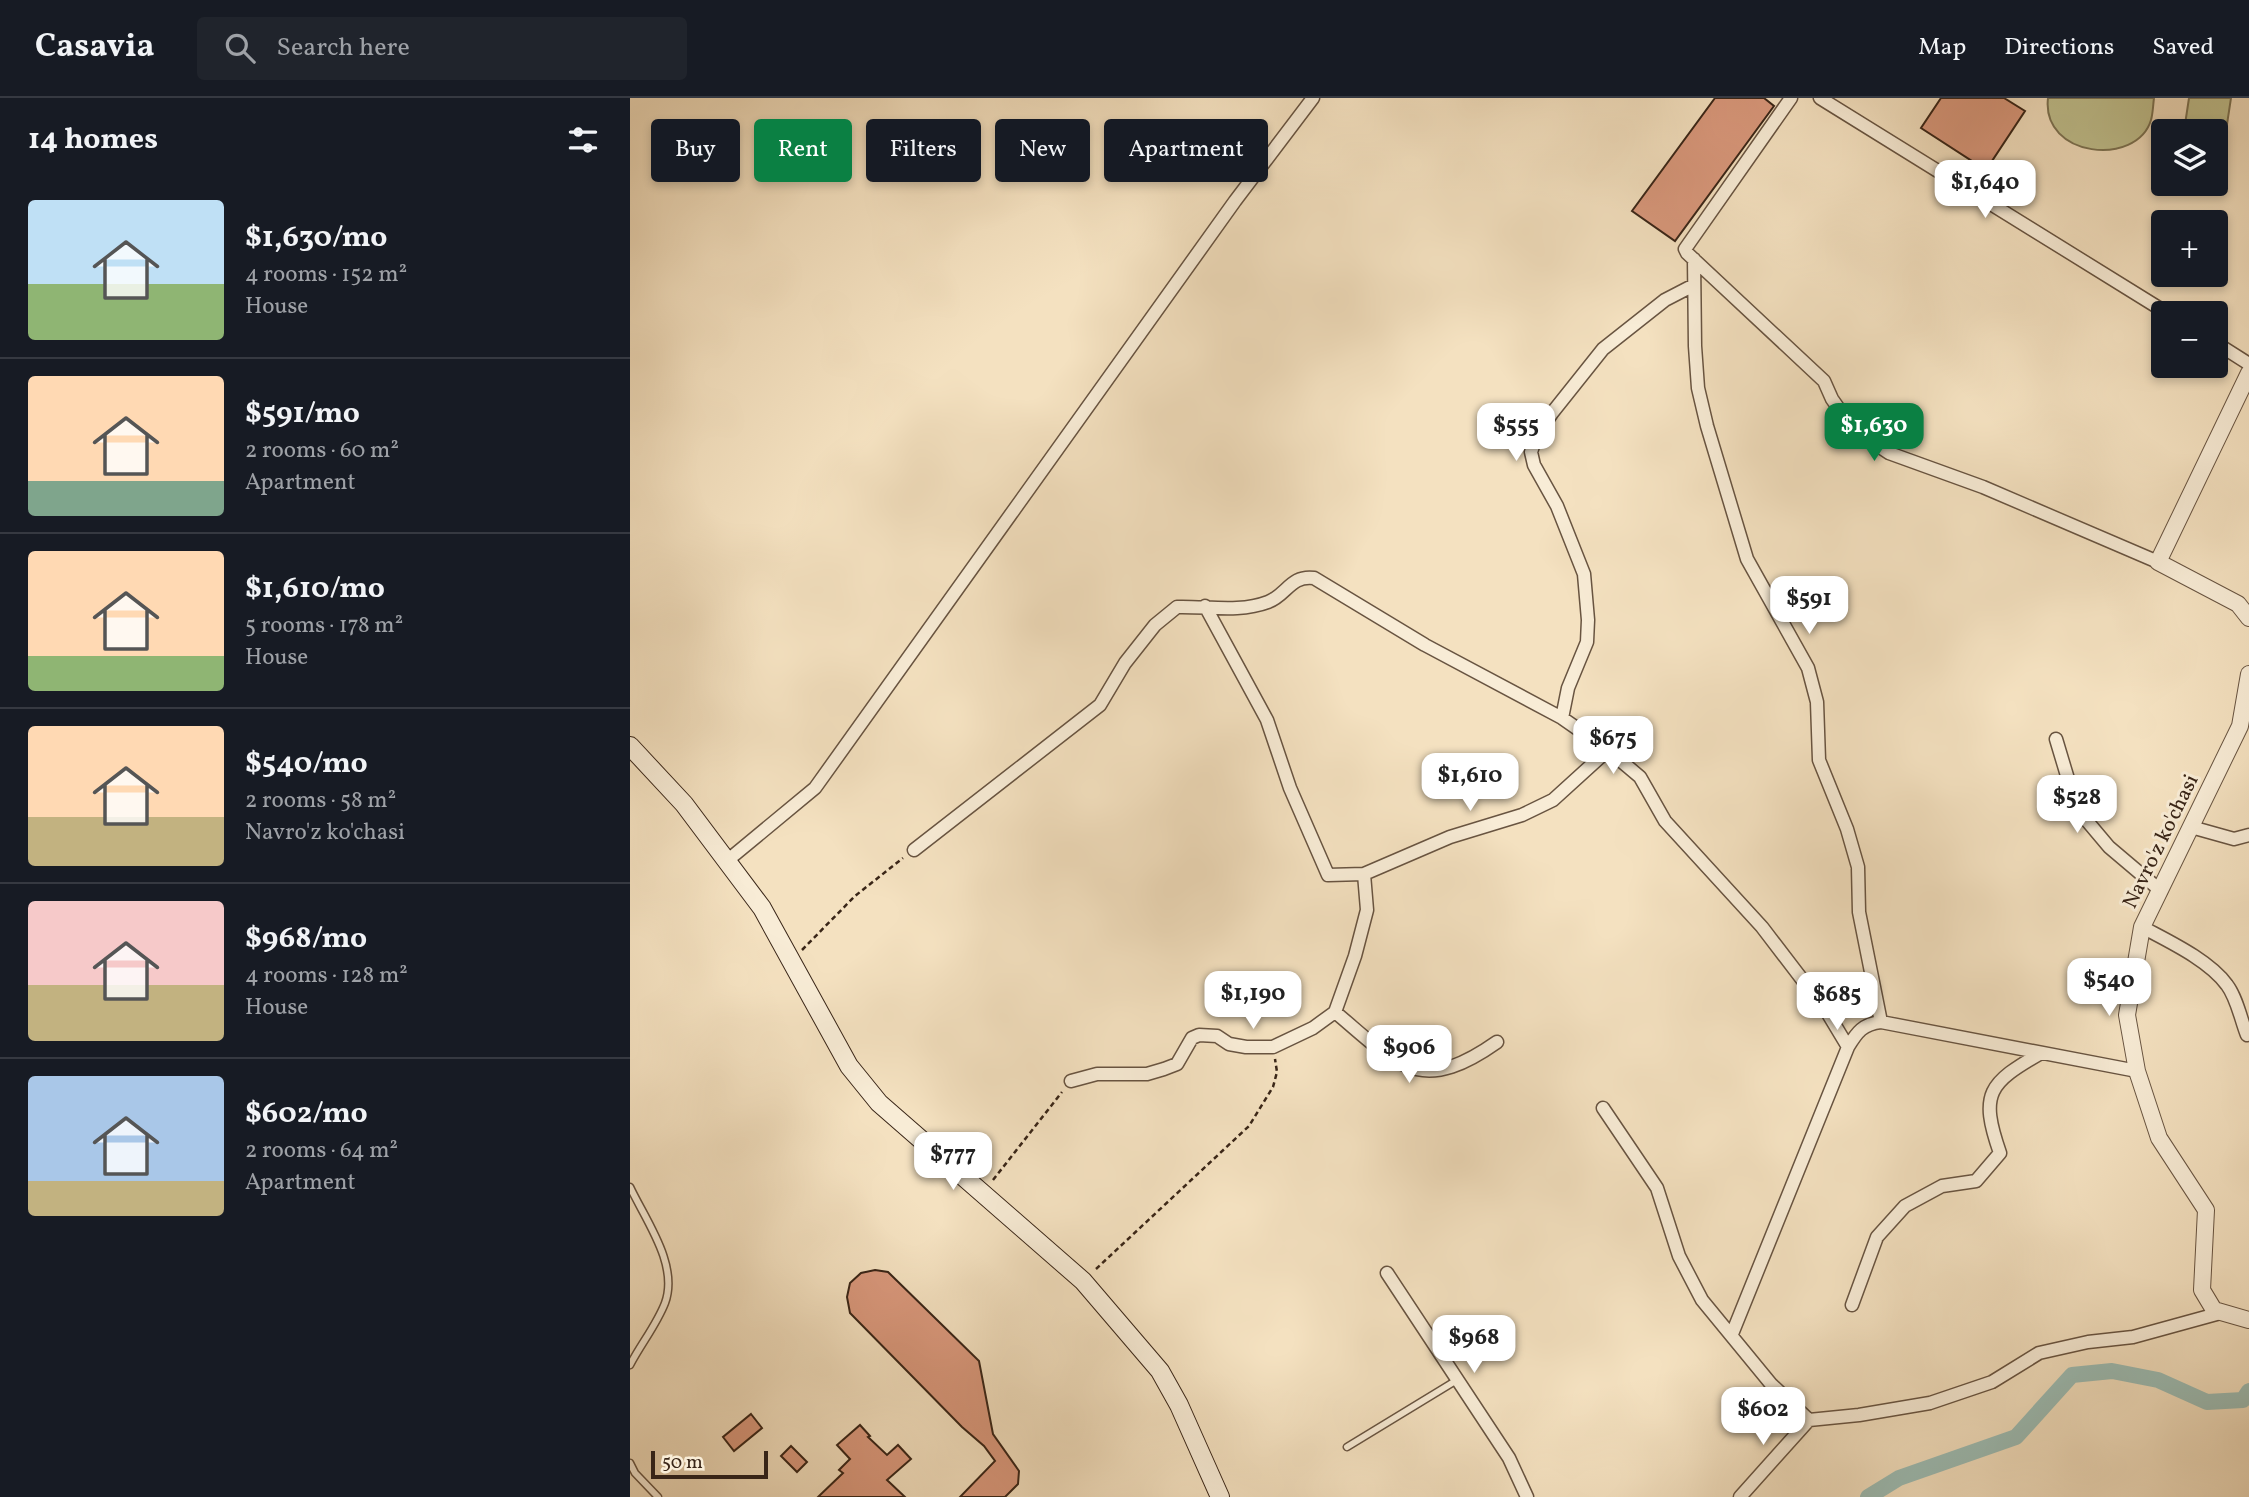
<!DOCTYPE html>
<meta charset="utf-8">
<style>
:root{--surface:#171b24;--page:#20242c;--text:#f1f3f6;--muted:#9ea1a6;--line:#363941;--accent:#0b8043}
body{margin:0;font-family:Vollkorn,serif;background:var(--page);color:var(--text);height:100vh;display:flex;flex-direction:column;font-size:26px;white-space:nowrap}
*{box-sizing:border-box;margin:0}
p{font-size:23px;color:var(--muted)}
.icon{flex:none;width:38px;height:38px;fill:none;stroke:currentColor;stroke-width:2;stroke-linecap:round;stroke-linejoin:round}
.map{position:relative;flex:1;overflow:hidden}
.details{display:flex;flex-direction:column;background:var(--surface);width:630px}
.details>*{flex:none}
.guide{position:absolute;left:21px;top:21px;width:665px;height:63px;display:flex;gap:14px}
.tools{position:absolute;left:1521px;top:21px;display:grid;gap:14px}
.tools a{display:grid;place-items:center;width:77px;height:77px;border-radius:7px;background:var(--surface);box-shadow:0 4px 10px #0003;font-size:35px}
.scale{position:absolute;left:21px;bottom:18px;width:117px;box-sizing:border-box;padding-left:7px;border:4px solid #392517;border-top:0;font-size:19px;line-height:24px;white-space:nowrap;color:#392517;-webkit-text-stroke:5px #f8ecd6;paint-order:stroke}
.price{position:absolute;translate:-50% -60px;padding:0 16px;border-radius:14px;background:#fff;color:#222;font-size:23px;line-height:46px;filter:drop-shadow(0 2px 4px #0008)}
.price::after{content:'';position:absolute;left:50%;top:42px;width:21px;height:16px;margin-left:-10px;background:inherit;clip-path:polygon(0 0,100% 0,50% 100%)}
.price.current{background:var(--accent);color:#fff}
ul{padding:0;list-style:none}
li{display:flex;align-items:center;gap:21px;height:175px;padding:0 28px}
li+li{border-top:2px solid var(--line)}
li span{display:grid;place-items:center;flex:none;width:196px;height:140px;border-radius:7px;color:#555}
li>.icon{margin-inline-start:auto}
span .icon{width:84px;height:84px;fill:#fffc;stroke-width:1}
li b{font-size:30px}
h2{display:flex;justify-content:space-between;align-items:center;height:84px;padding:0 28px;font-size:30px}
.chip{padding:0 24px;border-radius:7px;background:var(--surface);box-shadow:0 4px 10px #0003;font-size:24px;line-height:63px}
.chip.current{background:var(--accent);color:#fff}
header{display:flex;align-items:center;gap:42px;box-sizing:border-box;height:98px;padding:0 35px;background:var(--surface);border-bottom:2px solid var(--line)}
header strong{font-size:33px}
nav{display:flex;gap:38px;margin-inline-start:auto;font-size:24px}
.search{width:490px;height:63px;background:var(--page);display:flex;align-items:center;gap:18px;box-sizing:border-box;padding:0 24px;border-radius:7px;color:var(--muted);font-size:26px}
main{display:flex;flex:1;min-height:0}
.map>svg:first-child{display:block}
</style>
<header>
<strong>Casavia</strong>
<div class="search"><svg class="icon" aria-label="search" viewBox="0 0 24 24"><circle cx="10" cy="10" r="6"/><path d="M15 15l6 6"/></svg>Search here</div>
<nav><a>Map</a><a>Directions</a><a>Saved</a></nav>
</header>
<main>
<section class="details">
<h2>14 homes<svg class="icon" aria-label="filters" viewBox="0 0 24 24"><path d="M4 7h16M4 17h16"/><circle cx="9" cy="7" r="2"/><circle cx="15" cy="17" r="2"/></svg></h2>
<ul>
<li><span style="background:linear-gradient(#bfe0f5 60%,#8fb573 0)"><svg class="icon" aria-label="home" viewBox="0 0 24 24"><path d="M3 11l9-7 9 7M6 9v11h12V9"/></svg></span><div><b>$1,630/mo</b><p>4 rooms · 152 m²</p><p>House</p></div></li>
<li><span style="background:linear-gradient(#ffd9b3 75%,#7fa58c 0)"><svg class="icon" aria-label="home" viewBox="0 0 24 24"><path d="M3 11l9-7 9 7M6 9v11h12V9"/></svg></span><div><b>$591/mo</b><p>2 rooms · 60 m²</p><p>Apartment</p></div></li>
<li><span style="background:linear-gradient(#ffd9b3 75%,#8fb573 0)"><svg class="icon" aria-label="home" viewBox="0 0 24 24"><path d="M3 11l9-7 9 7M6 9v11h12V9"/></svg></span><div><b>$1,610/mo</b><p>5 rooms · 178 m²</p><p>House</p></div></li>
<li><span style="background:linear-gradient(#ffd9b3 65%,#c2b280 0)"><svg class="icon" aria-label="home" viewBox="0 0 24 24"><path d="M3 11l9-7 9 7M6 9v11h12V9"/></svg></span><div><b>$540/mo</b><p>2 rooms · 58 m²</p><p>Navro'z ko'chasi</p></div></li>
<li><span style="background:linear-gradient(#f6c9c9 60%,#c2b280 0)"><svg class="icon" aria-label="home" viewBox="0 0 24 24"><path d="M3 11l9-7 9 7M6 9v11h12V9"/></svg></span><div><b>$968/mo</b><p>4 rooms · 128 m²</p><p>House</p></div></li>
<li><span style="background:linear-gradient(#a9c7e8 75%,#c2b280 0)"><svg class="icon" aria-label="home" viewBox="0 0 24 24"><path d="M3 11l9-7 9 7M6 9v11h12V9"/></svg></span><div><b>$602/mo</b><p>2 rooms · 64 m²</p><p>Apartment</p></div></li>
</ul>
</section>
<div class="map">
<svg width="1619" height="1399" viewBox="0 0 1619 1399">
<rect width="100%" height="100%" fill="#f4e1c0"/>
<filter id="stains"><feTurbulence type="fractalNoise" baseFrequency=".00286" numOctaves="4"/><feColorMatrix values="0 0 0 0 .2 0 0 0 0 .09 0 0 0 0 .02 0 0 0 .5 -.17"/></filter>
<radialGradient id="worn" r=".72"><stop offset=".6" stop-color="#630" stop-opacity="0"/><stop offset="1" stop-color="#630" stop-opacity=".3"/></radialGradient>
<path fill="#c0c18f" stroke="#7c7353" stroke-width="2" d="M1418 0H1524C1523 7 1523 15 1521 22 1507 69 1411 60 1418 0Z
M1559 0H1601L1592 59 1586 58V33H1554Z"/>
<g fill="none" stroke-linecap="round" stroke-linejoin="round">
<path stroke="#9cbdb5" stroke-width="16" d="M1238 1399 1269 1380 1386 1339 1442 1277 1482 1273 1528 1282 1577 1304 1613 1302 1619 1293"/>
</g>
<path fill="#d9987c" stroke="#392517" stroke-width="2" d="M1085 0H1134L1144 8 1045 143 1002 113Z
M1311 0H1374L1395 13 1356 72 1291 30Z
M245 1172 258 1174 349 1263 363 1336 389 1373 388 1386 375 1399H330L365 1363 354 1348 332 1329 220 1215 217 1199 220 1185 231 1175Z
M121 1316 132 1330 104 1353 93 1339Z
M230 1327 240 1338 238 1339 257 1357 268 1347 281 1361 257 1382 275 1399H188L213 1375 209 1372 220 1361 207 1347Z
M161 1348 177 1364 167 1374 151 1358Z"/>
<g fill="none" stroke-linecap="round" stroke-linejoin="round">
<defs>
<path id="service" d="M0 1089C16 1123 49 1167 35 1205 27 1226 11 1246 0 1267
M717 1349 827 1282
M0 1365 5 1375 28 1399"/>
<path id="minor" d="M1161 0 1055 151 1057 155 1194 283 1202 301 1223 331 1259 355 1353 389 1528 464
M1190 0 1537 215
M1064 161 1065 248 1068 290 1077 328 1117 461 1178 570 1187 604 1189 662 1217 731 1228 769 1229 814 1251 924
M1586 245 1619 266
M575 508 637 622 660 690 698 777 734 776 820 739 892 717 923 702 978 652
M932 620 938 590 957 544 958 522 954 476 927 408 904 367 901 354 906 339 922 315 973 251 1035 202 1064 187
M1426 641 1447 711 1479 749 1531 793
M1561 729 1604 741 1619 737
M284 752 470 607 495 565 525 527 547 509C577 508 609 515 638 504 657 497 660 477 684 480L795 547 932 620 978 652 1010 679 1035 723 1132 829 1197 914 1218 949
M98 762 185 690 605 103 683 0
M1512 829C1538 843 1579 862 1597 887 1607 900 1611 922 1617 937
M705 914C767 966 789 999 867 944
M441 983 467 976H517L534 971 547 966 562 940 569 937 587 938 599 946 616 949H643L683 930 705 914 725 858 737 812 734 776
M973 1010 1027 1090 1049 1158 1072 1202 1141 1286 1179 1322 1229 1317 1300 1305 1362 1284 1409 1255 1458 1244 1503 1239 1594 1214
M757 1175 879 1360 897 1399
M1222 1207 1247 1139 1275 1108 1312 1088 1346 1083 1370 1055C1349 995 1359 985 1411 955
M1102 1236 1218 949C1227 934 1233 926 1251 924L1507 973
M1110 1399 1179 1322"/>
<path id="tertiary" d="M1619 275 1528 464 1608 506 1619 520
M1619 576 1610 628 1512 829 1497 917 1507 973 1529 1040 1576 1112 1572 1192 1584 1212 1619 1222"/>
<path id="secondary" d="M0 648 54 706 132 810 219 968 249 1005 453 1183 530 1273 549 1307 590 1399"/>
</defs>
<use href="#service" stroke="#685441" stroke-width="9"/>
<use href="#minor" stroke="#685441" stroke-width="15"/>
<use href="#tertiary" stroke="#685441" stroke-width="18"/>
<use href="#secondary" stroke="#392517" stroke-width="20"/>
<path stroke="#392517" stroke-width="2.5" stroke-dasharray="5 3.5" stroke-linecap="butt" d="M172 852 225 798 273 760
M363 1082 432 994
M466 1171 619 1028 643 989 647 974 645 961"/>
<use href="#service" stroke="#f8ecd6" stroke-width="6"/>
<use href="#minor" stroke="#f8ecd6" stroke-width="12"/>
<use href="#tertiary" stroke="#f8ecd6" stroke-width="16"/>
<use href="#secondary" stroke="#f8ecd6" stroke-width="18"/>
</g>
<g text-anchor="middle" stroke-width="6" stroke-linejoin="round" paint-order="stroke">
<g font-size="21" fill="#392517" stroke="#f8ecd6">
<text transform="translate(1530 743) rotate(-64)" y="7">Navro'z ko'chasi</text>
</g>
</g>
<rect width="100%" height="100%" filter="url(#stains)"/>
<rect width="100%" height="100%" fill="url(#worn)"/>
</svg>
<div class="tools">
<a><svg class="icon" aria-label="layers" viewBox="0 0 24 24"><path d="M12 4l9 5-9 5-9-5zM3 14l9 5 9-5"/></svg></a>
<a>+</a>
<a>−</a>
</div>
<div class="scale">50 m</div>
<b class="price" style="left:1355px;top:122px">$1,640</b>
<b class="price" style="left:886px;top:365px">$555</b>
<b class="price current" style="left:1244px;top:365px">$1,630</b>
<b class="price" style="left:1179px;top:538px">$591</b>
<b class="price" style="left:983px;top:678px">$675</b>
<b class="price" style="left:840px;top:715px">$1,610</b>
<b class="price" style="left:1447px;top:737px">$528</b>
<b class="price" style="left:1479px;top:920px">$540</b>
<b class="price" style="left:623px;top:933px">$1,190</b>
<b class="price" style="left:1207px;top:934px">$685</b>
<b class="price" style="left:779px;top:987px">$906</b>
<b class="price" style="left:323px;top:1094px">$777</b>
<b class="price" style="left:844px;top:1277px">$968</b>
<b class="price" style="left:1133px;top:1349px">$602</b>
<div class="guide">
<a class="chip">Buy</a>
<a class="chip current">Rent</a>
<a class="chip">Filters</a>
<a class="chip">New</a>
<a class="chip">Apartment</a>
</div>
</div>
</main>
